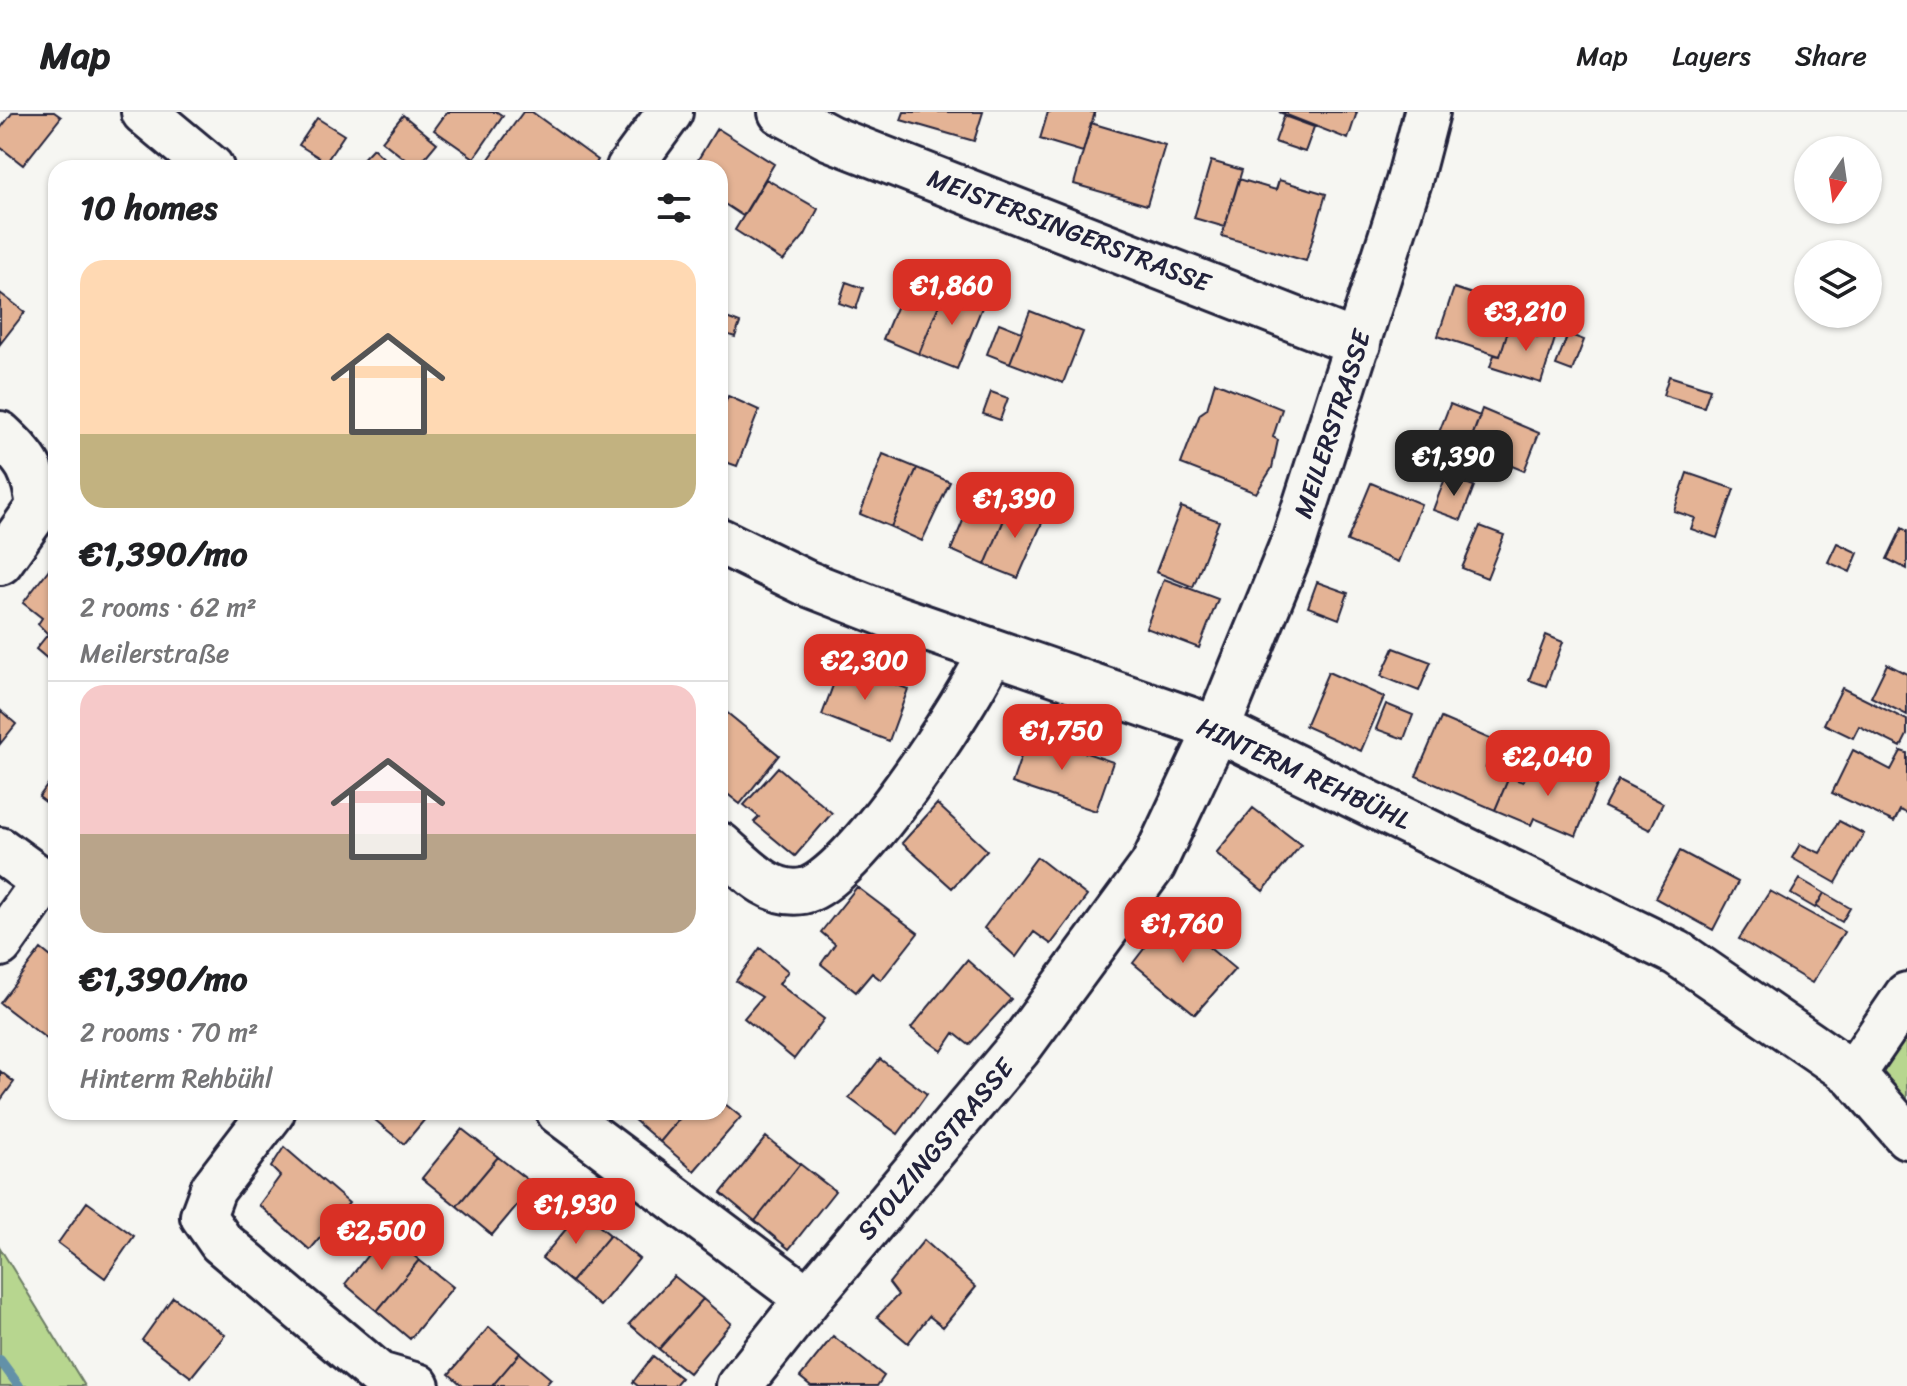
<!DOCTYPE html>
<meta charset="utf-8">
<style>
:root{--surface:#fff;--page:#f6f6f6;--text:#202124;--muted:#757577;--line:#e0e0e0;--accent:#d93025}
body{margin:0;font-family:Sriracha,sans-serif;background:var(--page);color:var(--text);height:100vh;display:flex;flex-direction:column;font-size:30px;white-space:nowrap}
*{box-sizing:border-box;margin:0}
p{font-size:26px;color:var(--muted)}
.icon{flex:none;width:44px;height:44px;fill:none;stroke:currentColor;stroke-width:2;stroke-linecap:round;stroke-linejoin:round}
.map{position:relative;flex:1;overflow:hidden}
.sheet{position:absolute;left:48px;top:48px;width:680px;height:960px;display:flex;flex-direction:column;background:var(--surface);border-radius:24px;box-shadow:0 2px 6px #0004}
.sheet>*{flex:none}
.needle{width:52px;rotate:193deg}
.controls{position:absolute;left:1794px;top:24px;display:grid;gap:16px}
.controls a{display:grid;place-items:center;width:88px;height:88px;border-radius:50%;background:var(--surface);box-shadow:0 2px 6px #0004;font-size:40px}
.price{position:absolute;translate:-50% -68px;padding:0 18px;border-radius:16px;background:var(--accent);color:#fff;font-size:26px;line-height:52px;filter:drop-shadow(0 2px 4px #0008)}
.price::after{content:'';position:absolute;left:50%;top:48px;width:24px;height:18px;margin-left:-12px;background:inherit;clip-path:polygon(0 0,100% 0,50% 100%)}
.price.on{background:#222;color:#fff}
ul{padding:0;list-style:none}
li{display:grid;align-content:center;gap:16px;height:424px;padding:0 32px}
li+li{border-top:2px solid var(--line)}
li span{display:grid;place-items:center;height:248px;border-radius:24px;color:#555}
li>.icon{margin-inline-start:auto}
span .icon{width:144px;height:144px;fill:#fffc;stroke-width:1}
li b{font-size:34px}
h2{display:flex;justify-content:space-between;align-items:center;height:96px;padding:0 32px;font-size:34px}
header{display:flex;align-items:center;gap:48px;box-sizing:border-box;height:112px;padding:0 40px;background:var(--surface);border-bottom:2px solid var(--line)}
header strong{font-size:38px}
nav{display:flex;gap:44px;margin-inline-start:auto;font-size:28px}
.map>svg:first-child{display:block}
</style>
<header>
<strong>Map</strong>
<nav><a>Map</a><a>Layers</a><a>Share</a></nav>
</header>
<div class="map">
<svg width="1907" height="1274" viewBox="0 0 1907 1274">
<rect width="100%" height="100%" fill="#f6f6f2"/>
<filter id="ink" filterUnits="userSpaceOnUse"><feTurbulence type="fractalNoise" baseFrequency=".0125" numOctaves="2"/><feDisplacementMap in="SourceGraphic" scale="16" xChannelSelector="R" yChannelSelector="G"/><feConvolveMatrix kernelMatrix="1 2 1 2 8 2 1 2 1" color-interpolation-filters="sRGB"/></filter>
<g filter="url(#ink)">
<path fill="#b7d68f" stroke="#6c7c65" stroke-width="2" d="M1907 907V989L1873 954Z
M0 1136 85 1274H0Z"/>
<g fill="none" stroke-linecap="round" stroke-linejoin="round">
<path stroke="#6491a8" stroke-width="10" d="M0 1248 19 1274"/>
</g>
<path fill="#e4b395" stroke="#22223b" stroke-width="2" d="M13 0H54L61 5 23 53 0 35V17Z
M447 0H497L503 4 474 46 434 18Z
M523 0H532L598 48 593 56H493L486 51Z
M904 0H983L974 29 901 8Z
M1048 0H1095L1083 40 1040 27Z
M1279 0H1357L1348 27Z
M403 3 437 31 416 56 382 29Z
M1284 4 1314 15 1305 40 1275 30Z
M317 6 344 23 326 50 299 33Z
M1091 11 1165 33 1147 93 1074 72Z
M717 16 774 52 743 104 720 89V56H693Z
M373 36 394 56H354Z
M1211 49 1242 58 1225 115 1194 106Z
M766 67 818 97 805 123 783 149 735 118Z
M1239 67 1276 78 1279 68 1326 82 1306 149 1222 124Z
M911 159 947 173 919 242 883 227Z
M846 170 863 176 856 197 839 191Z
M947 173 985 188 957 257 919 242Z
M1454 176 1515 196 1500 244 1438 224Z
M0 181 25 200 0 232Z
M1030 199 1083 220 1063 271 1010 251Z
M721 204 740 211 735 225 720 220Z
M999 211 1022 220 1010 251 987 242Z
M1543 212 1558 217 1541 271 1490 255 1494 243 1500 244 1509 215 1538 225Z
M1568 222 1584 228 1572 259 1556 253Z
M1669 264 1710 277 1704 295 1663 283Z
M1215 270 1282 297 1273 325 1278 328 1272 356 1256 381 1181 352 1200 302 1207 297Z
M991 280 1008 286 1000 308 983 302Z
M728 284 759 298 737 354 720 348V303Z
M1450 292 1480 304 1465 343 1435 331Z
M1482 297 1539 321 1524 359 1468 336Z
M883 342 917 356 891 415 860 402Z
M917 356 950 370 922 429 891 415Z
M1687 361 1734 377 1717 426 1691 417 1695 406 1674 399Z
M1446 364 1474 374 1461 408 1433 398Z
M1371 371 1421 392 1398 450 1347 429Z
M976 377 1011 391 985 453 951 438Z
M1011 391 1045 404 1018 466 985 453Z
M1181 395 1219 409 1193 475 1156 460Z
M1480 414 1504 423 1487 466 1462 456Z
M1902 416 1907 419V457L1887 447Z
M1837 431 1858 441 1850 460 1828 450Z
M56 448V554L36 537 48 522 38 512 42 506 23 491Z
M1164 467 1218 487 1199 536 1146 516Z
M1317 470 1348 481 1339 507 1308 495Z
M1546 523 1563 530 1546 574 1529 568Z
M1394 536 1431 550 1419 579 1381 564Z
M841 552 908 577 889 629 822 603Z
M1887 552 1907 562V603L1871 585Z
M1328 560 1384 585 1361 639 1305 614Z
M1842 576 1907 608V623L1901 635 1859 614 1853 626 1824 612Z
M1386 592 1413 603 1404 627 1376 617Z
M720 595 779 643 740 692 720 676Z
M0 598 16 612 0 632Z
M1441 606 1497 630 1486 655 1509 665 1495 698 1416 664Z
M1029 621 1113 650 1096 699 1012 671Z
M1853 638 1891 658 1901 639 1907 641V701L1900 698 1894 710 1832 681Z
M1533 646 1597 673 1576 724 1534 706 1531 713 1495 698 1509 665 1523 670Z
M778 655 832 701 795 744 754 710 759 705 744 693Z
M56 661V698L39 685Z
M1618 668 1663 691 1650 718 1604 695Z
M937 692 987 738 952 776 902 731Z
M1253 696 1301 733 1263 779 1216 741Z
M1839 709 1864 722 1836 771 1792 746 1800 732 1820 741Z
M1680 739 1738 770 1713 818 1655 786Z
M1037 745 1087 784 1051 832 1034 820 1016 845 984 816Z
M1800 767 1824 781 1815 796 1791 782Z
M857 775 918 821 881 868 872 861 856 880 821 852 835 832 821 820Z
M1770 779 1844 820 1812 871 1739 827Z
M1824 781 1850 796 1842 810 1816 795Z
M1170 803 1235 857 1195 902 1133 851Z
M760 836 788 859 779 872 824 907 794 947 744 906 762 885 736 869Z
M41 837 56 849V934L0 891Z
M967 848 1011 887 969 933 954 921 942 939 911 916Z
M880 947 927 982 898 1022 849 986Z
M0 959 14 970 0 989Z
M720 988 741 1005 694 1059 660 1030 685 1000H720Z
M382 1000H431L404 1032 375 1008Z
M625 1000H685L660 1030Z
M462 1017 498 1045 457 1094 422 1066Z
M766 1025 800 1052 755 1109 721 1081Z
M284 1035 349 1091 310 1138 259 1093 280 1064 271 1055Z
M498 1045 534 1073 492 1123 457 1094Z
M800 1052 835 1079 789 1137 755 1109Z
M87 1090 134 1124 105 1166 58 1131Z
M581 1099 610 1123 571 1170 542 1146Z
M386 1120 419 1148 377 1199 345 1172Z
M610 1123 639 1147 600 1194 571 1170Z
M924 1128 976 1175 943 1215 929 1204 908 1231 877 1205 898 1183 889 1171Z
M419 1148 453 1175 410 1227 377 1199Z
M674 1164 703 1187 659 1237 629 1212Z
M173 1185 225 1223 191 1265 142 1228Z
M703 1187 731 1211 689 1261 659 1237Z
M489 1215 520 1241 492 1274H463L449 1262Z
M833 1224 884 1264 877 1274H811L800 1265Z
M520 1241 551 1267 545 1274H492Z
M653 1244 681 1266 674 1274H638L633 1270Z"/>
<g fill="none" stroke-linecap="round" stroke-linejoin="round">
<defs>
<path id="minor" d="M144 0 211 56
M781 0 830 26 1358 232
M629 56 670 0
M0 322C28 348 34 357 39 395L0 450
M720 429 806 471 896 506 1217 617 1677 841 1853 962 1907 1024
M720 733C743 753 769 785 803 779 852 771 970 587 991 540
M0 738 44 770 56 768
M0 832 44 770
M1853 962 1907 883
M272 1000 213 1077 203 1104 221 1130 379 1263 417 1274
M559 1000 808 1187 1018 937 1153 753 1217 617 1294 429 1409 69 1427 0
M739 1274 808 1187"/>
</defs>
<use href="#minor" stroke="#22223b" stroke-width="50"/>
<use href="#minor" stroke="#f6f6f2" stroke-width="44"/>
</g>
</g>
<g text-anchor="middle" stroke-width="6" stroke-linejoin="round" paint-order="stroke">
<g font-size="26" fill="#22223b" stroke="#f6f6f2">
<text transform="translate(1069 118) rotate(21)" y="9">MEISTERSINGERSTRASSE</text>
<text transform="translate(1332 312) rotate(-72)" y="9">MEILERSTRASSE</text>
<text transform="translate(1304 661) rotate(25)" y="9">HINTERM REHBÜHL</text>
<text transform="translate(935 1037) rotate(-50)" y="9">STOLZINGSTRASSE</text>
</g>
</g>
</svg>
<div class="controls">
<a><svg class="needle" viewBox="-14 -14 28 28"><path d="M0-13l5 13h-10z" fill="#e53935"/><path d="M0 13l5-13h-10z" fill="#757577"/></svg></a>
<a><svg class="icon" aria-label="layers" viewBox="0 0 24 24"><path d="M12 4l9 5-9 5-9-5zM3 14l9 5 9-5"/></svg></a>
</div>
<b class="price" style="left:952px;top:215px">€1,860</b>
<b class="price" style="left:1526px;top:241px">€3,210</b>
<b class="price on" style="left:1454px;top:386px">€1,390</b>
<b class="price" style="left:1015px;top:428px">€1,390</b>
<b class="price" style="left:865px;top:590px">€2,300</b>
<b class="price" style="left:1062px;top:660px">€1,750</b>
<b class="price" style="left:1548px;top:686px">€2,040</b>
<b class="price" style="left:1183px;top:853px">€1,760</b>
<b class="price" style="left:576px;top:1134px">€1,930</b>
<b class="price" style="left:382px;top:1160px">€2,500</b>
<section class="sheet">
<h2>10 homes<svg class="icon" aria-label="filters" viewBox="0 0 24 24"><path d="M4 7h16M4 17h16"/><circle cx="9" cy="7" r="2"/><circle cx="15" cy="17" r="2"/></svg></h2>
<ul>
<li><span style="background:linear-gradient(#ffd9b3 70%,#c2b280 0)"><svg class="icon" aria-label="home" viewBox="0 0 24 24"><path d="M3 11l9-7 9 7M6 9v11h12V9"/></svg></span><div><b>€1,390/mo</b><p>2 rooms · 62 m²</p><p>Meilerstraße</p></div></li>
<li><span style="background:linear-gradient(#f6c9c9 60%,#b9a48a 0)"><svg class="icon" aria-label="home" viewBox="0 0 24 24"><path d="M3 11l9-7 9 7M6 9v11h12V9"/></svg></span><div><b>€1,390/mo</b><p>2 rooms · 70 m²</p><p>Hinterm Rehbühl</p></div></li>
</ul>
</section>
</div>
